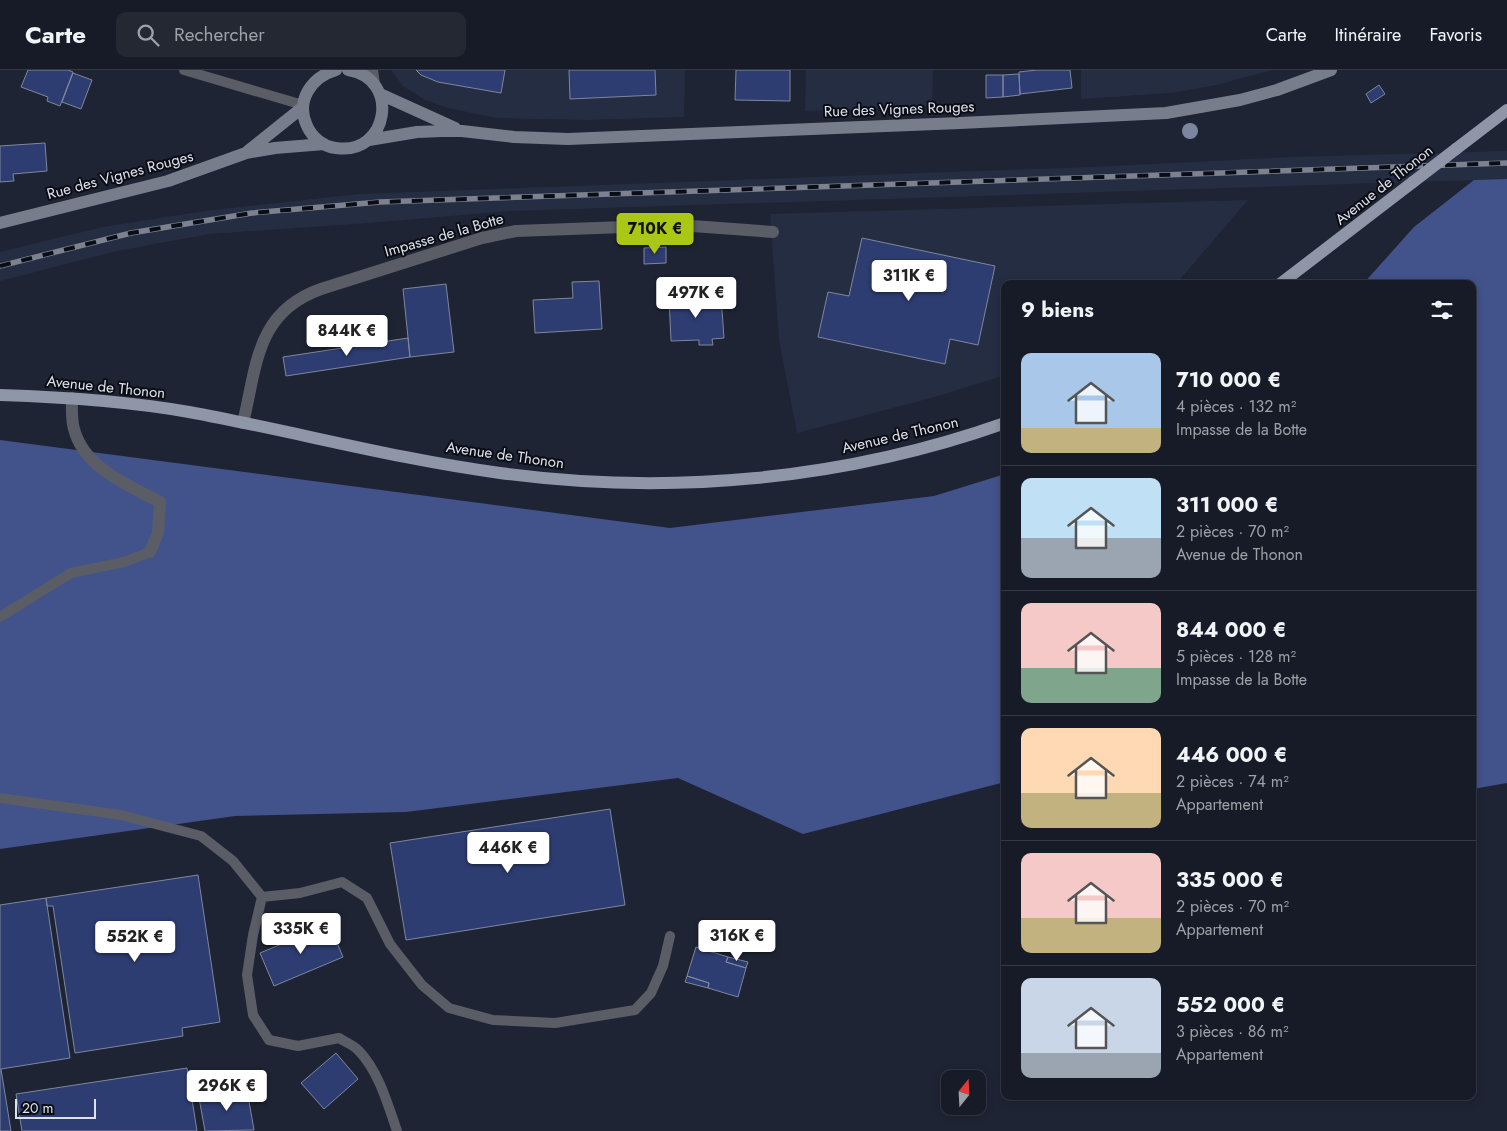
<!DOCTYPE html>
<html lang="fr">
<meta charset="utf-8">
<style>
:root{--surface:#161b27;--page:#232833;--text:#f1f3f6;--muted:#9ea1a7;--line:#353944;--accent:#abc716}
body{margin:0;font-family:Jost,sans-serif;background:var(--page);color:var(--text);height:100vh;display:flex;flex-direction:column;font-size:19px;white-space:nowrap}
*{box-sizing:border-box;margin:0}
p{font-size:16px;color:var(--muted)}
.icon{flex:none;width:28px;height:28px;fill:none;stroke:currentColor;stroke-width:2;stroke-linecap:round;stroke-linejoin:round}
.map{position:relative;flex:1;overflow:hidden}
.sheet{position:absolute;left:1001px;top:210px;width:475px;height:820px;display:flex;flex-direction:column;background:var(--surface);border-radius:10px;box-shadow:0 2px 8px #0003,0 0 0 1px var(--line)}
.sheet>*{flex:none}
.needle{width:32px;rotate:18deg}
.tools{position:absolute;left:941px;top:1000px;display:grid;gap:10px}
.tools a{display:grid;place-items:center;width:45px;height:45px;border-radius:10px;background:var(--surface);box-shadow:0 2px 8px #0003,0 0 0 1px var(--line);font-size:25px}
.scale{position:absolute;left:15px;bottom:12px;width:81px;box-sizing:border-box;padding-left:5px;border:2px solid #dde2ed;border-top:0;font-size:14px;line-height:18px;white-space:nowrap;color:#dde2ed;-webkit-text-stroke:4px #0b0d15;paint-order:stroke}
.price{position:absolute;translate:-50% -42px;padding:0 11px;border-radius:5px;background:#fff;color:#222;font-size:16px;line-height:32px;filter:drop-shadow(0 1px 2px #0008)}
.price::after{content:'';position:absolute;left:50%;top:30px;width:15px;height:11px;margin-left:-8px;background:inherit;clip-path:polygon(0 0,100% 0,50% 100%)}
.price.selected{background:var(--accent);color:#111}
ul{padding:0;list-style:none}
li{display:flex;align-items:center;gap:15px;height:125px;padding:0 20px}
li+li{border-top:1px solid var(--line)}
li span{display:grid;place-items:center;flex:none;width:140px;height:100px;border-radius:10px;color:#555}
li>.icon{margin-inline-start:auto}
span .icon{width:60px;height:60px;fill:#fffc;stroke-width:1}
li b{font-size:21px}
h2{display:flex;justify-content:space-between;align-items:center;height:60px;padding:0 20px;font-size:21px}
header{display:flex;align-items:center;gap:30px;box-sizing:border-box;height:70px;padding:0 25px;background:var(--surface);border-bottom:1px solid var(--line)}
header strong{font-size:24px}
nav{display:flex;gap:28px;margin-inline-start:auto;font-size:18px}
.search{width:350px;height:45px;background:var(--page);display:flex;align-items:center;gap:12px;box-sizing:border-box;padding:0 18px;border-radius:10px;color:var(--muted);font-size:19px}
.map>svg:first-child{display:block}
</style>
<header>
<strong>Carte</strong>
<div class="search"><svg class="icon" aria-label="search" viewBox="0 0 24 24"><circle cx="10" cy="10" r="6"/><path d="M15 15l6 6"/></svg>Rechercher</div>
<nav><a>Carte</a><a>Itinéraire</a><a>Favoris</a></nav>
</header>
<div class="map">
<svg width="1507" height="1061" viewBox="0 0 1507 1061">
<rect width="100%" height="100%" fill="#1e2434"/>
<path fill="#252d43" d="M391 0H685L684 47 586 50 496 48 448 38 425 30 403 16Z
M806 0H933L932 36 805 41Z
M1081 0H1273L1216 15 1171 23 1081 29Z
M1507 81V109L510 141 368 153 209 164 117 181 0 211V182L103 157 204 141 359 124 1114 96 1292 87Z
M1248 130 1176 214H1005V305L935 327 797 363 779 270 770 144Z"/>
<path fill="#42538b" d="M1507 109V713L1473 719 1472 214H1363L1414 157 1474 110Z
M0 370 670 458 934 426 1005 404V712L803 764 678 708 406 742 235 746 0 779Z"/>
<path fill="#2d3d72" stroke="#7f879b" d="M28 0H68L73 2 60 36 47 31 48 27 21 17Z
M416 0H505L501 23 438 12 421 5Z
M569 0H655L656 25 570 29Z
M736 0H790V31L735 30Z
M1070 0 1072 18 1020 24 1019 2 1037 0Z
M73 3 92 10 81 39 62 32Z
M1019 4 1020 25 1003 27V5Z
M986 5H1003V27L986 28Z
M1379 15 1385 24 1371 33 1366 24Z
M45 73 47 101 13 104 14 111 0 112V76Z
M862 168 995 196 978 275 950 269 945 294 818 267 828 222 849 226Z
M666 177V193L644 194V178Z
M599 211 602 259 535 263 533 230 573 228 572 212Z
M446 214 454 282 410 287 403 219Z
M721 226 724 268 712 269 713 275H699V270L671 271 669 228Z
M408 268 410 287 286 306 283 287Z
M610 739 625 835 406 870 390 773Z
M198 805 220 952 182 958 183 966 75 983 53 836H47L46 828Z
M46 828 70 988 1 999 11 1061H0V835Z
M330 856 343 887 274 916 260 883 315 860 316 862Z
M696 877 728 887 726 892 746 898 738 927 708 918 709 913 687 906Z
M728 887 748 892 746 898 726 892Z
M687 906 709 913 708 918 685 912Z
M336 983 358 1009 324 1039 301 1013Z
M187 998 197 1061H22L16 1024Z
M247 1020 254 1060 205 1061 199 1028Z"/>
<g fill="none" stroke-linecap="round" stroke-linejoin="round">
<path stroke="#5a5d66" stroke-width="10" d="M184 0 303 35
M0 547 71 503 124 492 150 482
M0 728 121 745 201 766 233 791 262 827 253 865 247 905 253 945 269 970 298 976 339 968C345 972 354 975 359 981 379 1002 388 1035 397 1061
M262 827 300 823 342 812 367 828 390 874 422 915 449 938 493 950 555 953 635 940 651 923 663 896 670 866"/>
<path stroke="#5a5d66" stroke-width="12" d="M372 0 374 14
M72 328C72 339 71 349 74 359 84 398 128 415 160 432L158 463 150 482
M243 353C257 295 256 242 321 219L482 168 516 161 679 155 773 162"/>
<path stroke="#787d8b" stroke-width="12" d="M336 0C312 7 295 30 307 56 312 67 323 77 336 78 389 86 401 8 348 0
M380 24 455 58
M369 70 417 62 442 61H462L514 67 568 69 960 53 1166 43 1240 30 1277 20 1331 0
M248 81 303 37
M0 153 168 111 246 83 275 78 324 74"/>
<path stroke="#8f96a7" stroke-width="12" d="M1456 79 1507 40
M1280 214 1413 112
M0 325C63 327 127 331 189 342 293 361 395 389 500 403 670 426 844 410 1005 353"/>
<defs>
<path id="rail" d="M0 196 131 163 252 143 380 132 1507 93"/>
</defs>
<use href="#rail" stroke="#7c828f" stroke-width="5.5"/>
<use href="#rail" stroke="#0b0d15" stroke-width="4" stroke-dasharray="11" stroke-linecap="butt"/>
<path stroke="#8f96a7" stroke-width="12" d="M1413 112 1456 79"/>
</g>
<circle fill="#7d86a0" cx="1190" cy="61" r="8"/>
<g text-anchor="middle" stroke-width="4" stroke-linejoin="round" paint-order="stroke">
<g font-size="15" fill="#dde2ed" stroke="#0b0d15">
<text transform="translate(899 39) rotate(-2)" y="5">Rue des Vignes Rouges</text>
<text transform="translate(120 105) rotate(-15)" y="5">Rue des Vignes Rouges</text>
<text transform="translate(1384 115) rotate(-38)" y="5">Avenue de Thonon</text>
<text transform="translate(444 165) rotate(-16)" y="5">Impasse de la Botte</text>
<text transform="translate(106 317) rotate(6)" y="5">Avenue de Thonon</text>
<text transform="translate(900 365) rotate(-13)" y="5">Avenue de Thonon</text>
<text transform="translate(505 385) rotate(8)" y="5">Avenue de Thonon</text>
</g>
</g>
</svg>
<div class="tools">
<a><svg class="needle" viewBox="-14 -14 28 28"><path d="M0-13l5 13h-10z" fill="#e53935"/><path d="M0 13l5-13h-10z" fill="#9ea1a7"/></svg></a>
</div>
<div class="scale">20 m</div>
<b class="price selected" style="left:655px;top:185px">710K €</b>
<b class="price" style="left:909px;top:232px">311K €</b>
<b class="price" style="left:696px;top:249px">497K €</b>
<b class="price" style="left:347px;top:287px">844K €</b>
<b class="price" style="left:508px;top:804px">446K €</b>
<b class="price" style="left:301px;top:885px">335K €</b>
<b class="price" style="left:737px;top:892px">316K €</b>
<b class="price" style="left:135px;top:893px">552K €</b>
<b class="price" style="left:227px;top:1042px">296K €</b>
<section class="sheet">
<h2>9 biens<svg class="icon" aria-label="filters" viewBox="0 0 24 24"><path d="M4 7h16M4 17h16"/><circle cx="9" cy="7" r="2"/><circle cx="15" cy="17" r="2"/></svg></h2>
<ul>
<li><span style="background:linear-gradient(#a9c7e8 75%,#c2b280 0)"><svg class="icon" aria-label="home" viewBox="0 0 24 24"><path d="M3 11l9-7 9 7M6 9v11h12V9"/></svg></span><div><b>710 000 €</b><p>4 pièces · 132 m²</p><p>Impasse de la Botte</p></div></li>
<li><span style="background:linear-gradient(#bfe0f5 60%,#9aa5b1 0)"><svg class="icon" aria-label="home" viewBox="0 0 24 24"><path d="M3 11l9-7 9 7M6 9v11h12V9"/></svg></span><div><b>311 000 €</b><p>2 pièces · 70 m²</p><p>Avenue de Thonon</p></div></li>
<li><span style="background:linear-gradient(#f6c9c9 65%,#7fa58c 0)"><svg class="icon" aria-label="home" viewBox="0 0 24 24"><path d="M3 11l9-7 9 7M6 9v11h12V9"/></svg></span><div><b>844 000 €</b><p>5 pièces · 128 m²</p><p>Impasse de la Botte</p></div></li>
<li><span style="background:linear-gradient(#ffd9b3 65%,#c2b280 0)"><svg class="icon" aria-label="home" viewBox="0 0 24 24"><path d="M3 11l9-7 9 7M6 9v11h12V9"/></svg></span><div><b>446 000 €</b><p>2 pièces · 74 m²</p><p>Appartement</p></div></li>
<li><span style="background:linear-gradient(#f6c9c9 65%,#c2b280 0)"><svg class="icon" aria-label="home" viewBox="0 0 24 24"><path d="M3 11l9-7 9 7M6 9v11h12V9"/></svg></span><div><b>335 000 €</b><p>2 pièces · 70 m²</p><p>Appartement</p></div></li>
<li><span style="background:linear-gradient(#c9d6e8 75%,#9aa5b1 0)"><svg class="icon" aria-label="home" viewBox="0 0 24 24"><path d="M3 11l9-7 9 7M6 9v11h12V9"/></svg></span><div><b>552 000 €</b><p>3 pièces · 86 m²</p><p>Appartement</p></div></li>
</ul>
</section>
</div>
